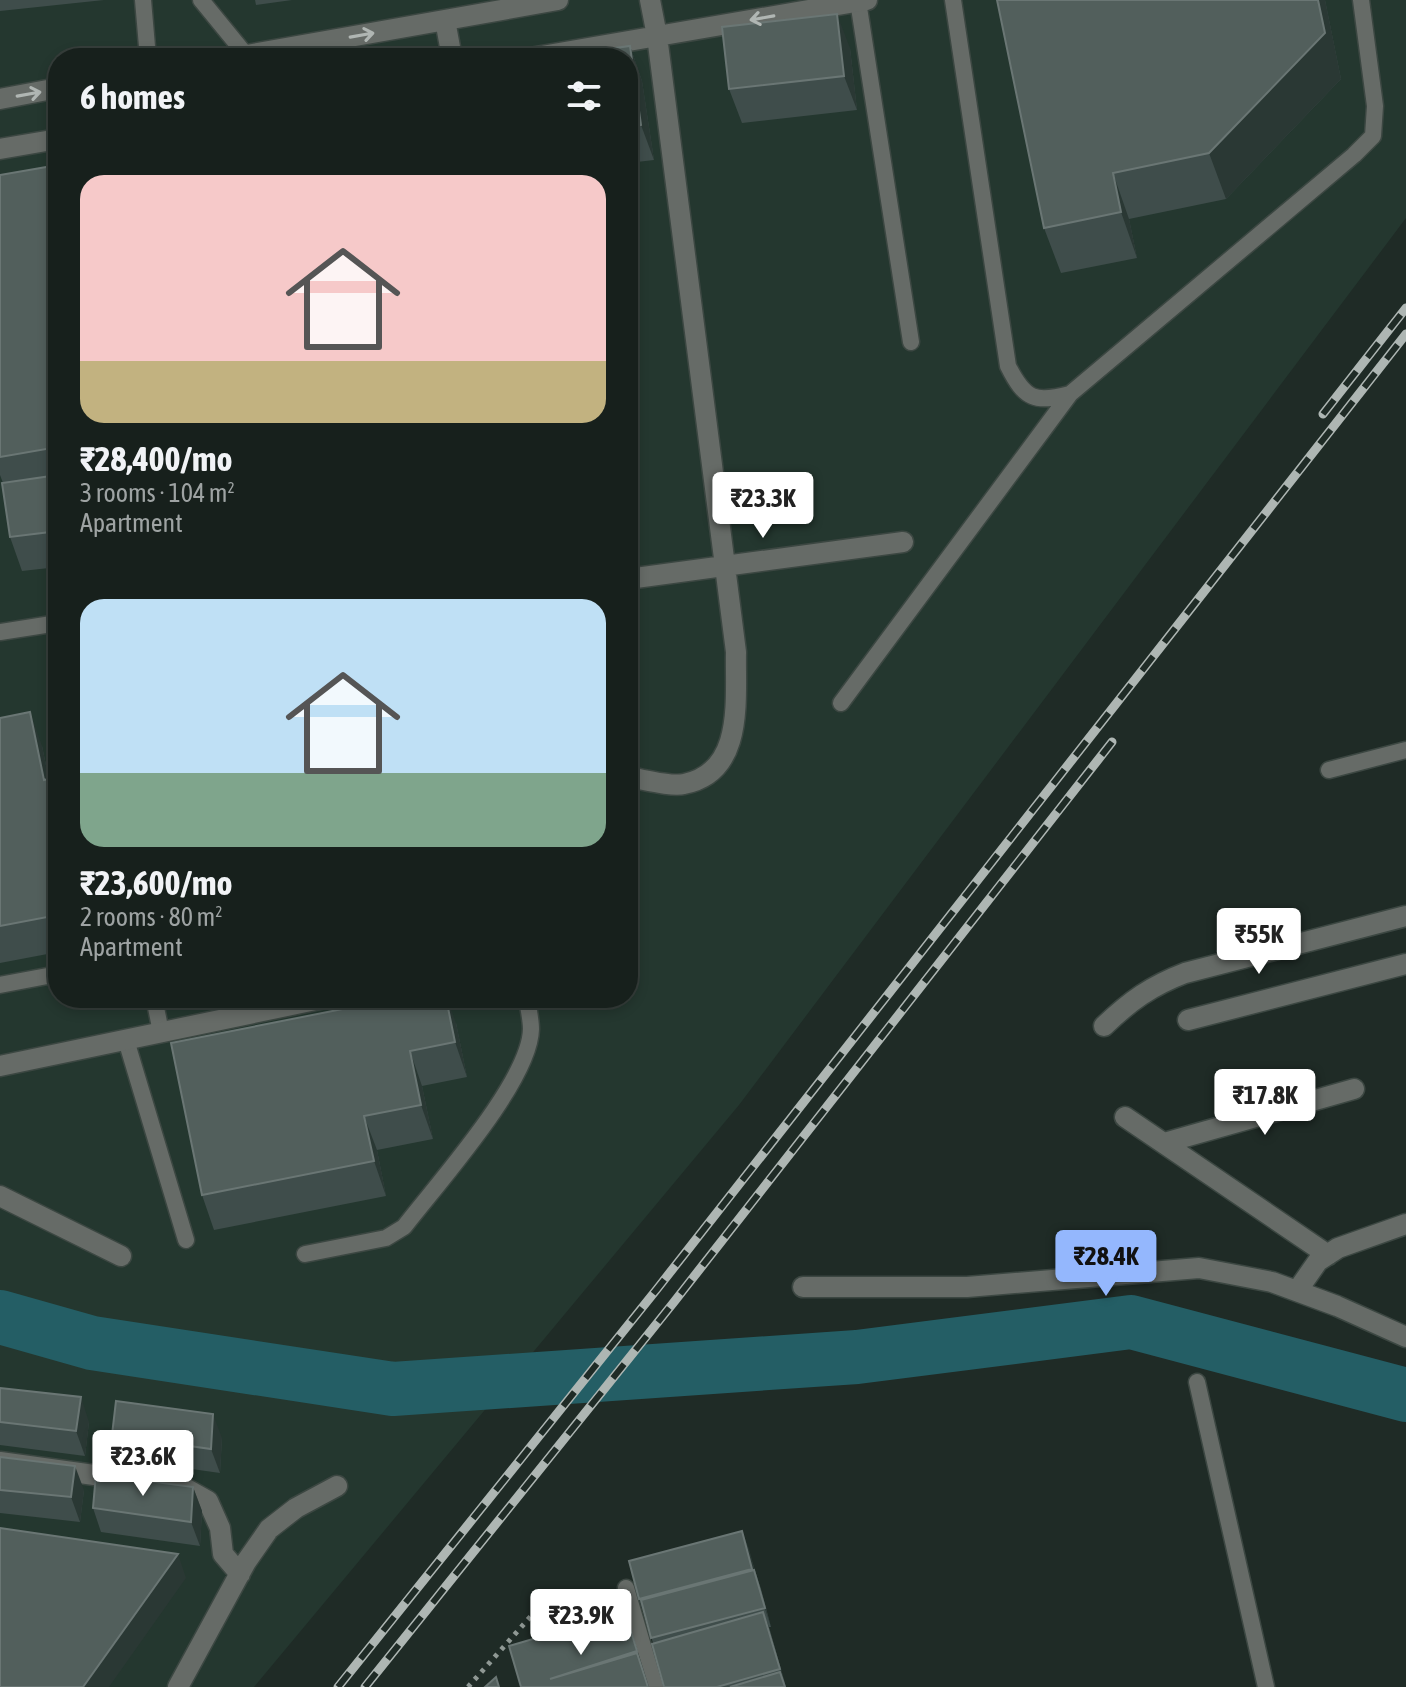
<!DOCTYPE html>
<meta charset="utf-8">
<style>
:root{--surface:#17201c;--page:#202825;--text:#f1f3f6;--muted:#9ea3a3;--line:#363e3b;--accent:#94b7fd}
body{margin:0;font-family:"Asap Condensed",sans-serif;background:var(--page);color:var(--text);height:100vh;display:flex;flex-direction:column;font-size:30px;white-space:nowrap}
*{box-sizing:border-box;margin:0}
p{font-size:26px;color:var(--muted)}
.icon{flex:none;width:44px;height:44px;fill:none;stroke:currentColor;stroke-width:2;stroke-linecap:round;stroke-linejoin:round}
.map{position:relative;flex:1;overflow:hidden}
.sheet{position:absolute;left:48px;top:48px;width:590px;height:960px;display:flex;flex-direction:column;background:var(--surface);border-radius:32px;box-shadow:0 4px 12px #0003,0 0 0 2px var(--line)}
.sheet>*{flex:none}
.price{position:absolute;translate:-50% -68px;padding:0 18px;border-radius:8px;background:#fff;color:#222;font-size:26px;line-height:52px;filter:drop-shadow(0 2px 4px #0008)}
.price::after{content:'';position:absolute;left:50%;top:48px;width:24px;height:18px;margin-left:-12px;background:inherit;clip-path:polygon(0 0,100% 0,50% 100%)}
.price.on{background:var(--accent);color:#111}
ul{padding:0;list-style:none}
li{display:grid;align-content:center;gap:16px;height:424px;padding:0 32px}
li span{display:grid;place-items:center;height:248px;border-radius:24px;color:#555}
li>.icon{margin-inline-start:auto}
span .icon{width:144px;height:144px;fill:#fffc;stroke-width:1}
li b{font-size:34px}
h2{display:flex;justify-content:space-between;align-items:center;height:96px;padding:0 32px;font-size:34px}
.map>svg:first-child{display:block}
</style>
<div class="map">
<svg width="1406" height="1687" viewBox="0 0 1406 1687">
<rect width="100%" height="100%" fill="#1f2b26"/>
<path fill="#24372f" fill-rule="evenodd" d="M0 0H1406V218L739 1105 254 1687H0ZM58 58H628V998H58Z"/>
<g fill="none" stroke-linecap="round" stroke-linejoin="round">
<path stroke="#245e65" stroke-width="54" d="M0 1317 92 1343 393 1389 857 1357 1131 1322 1406 1395"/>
<defs>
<path id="service" d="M143 0 148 58
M201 0 246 55
M953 0 1008 366C1025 400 1035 403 1070 394L1354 155 1373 136 1375 106 1361 0
M858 1 911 342
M0 632 58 623
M841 703 1070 394
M1329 770 1406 750
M0 985 58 974
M154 998 161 1032
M126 1040 186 1240
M305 1254 386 1238 404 1227C437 1184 530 1081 531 1029 531 1019 528 1008 527 998
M1197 1382 1266 1687
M626 1588 655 1687"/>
<path id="minor" d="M445 20 452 58
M230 58 558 0
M530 58 867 0
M0 99 58 88
M0 149 58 139
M628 579 903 542
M628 777C642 779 671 787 684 784 745 772 735 699 736 652L657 36 650 0
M1188 1020 1406 964
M1104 1026C1130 1001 1151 986 1185 973L1406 916
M0 1066 325 998
M1125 1117 1328 1255
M1164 1143 1354 1089
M0 1196 121 1256
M803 1287H967L1199 1268 1272 1282 1337 1306 1406 1337
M1297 1291 1318 1261 1338 1248 1406 1224
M0 1462 123 1479
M170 1485 183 1487 208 1501 220 1528 223 1554 240 1574
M178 1687 246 1562 269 1529 296 1508 337 1486"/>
</defs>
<use href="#service" stroke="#3c4742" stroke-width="19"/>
<use href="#minor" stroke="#3c4742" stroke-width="23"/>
<path stroke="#8f9894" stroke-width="5" stroke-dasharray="4 6" stroke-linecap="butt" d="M468 1687 532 1615"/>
<use href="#service" stroke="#666b67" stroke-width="16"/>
<use href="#minor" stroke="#666b67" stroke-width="20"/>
<defs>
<path id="rail" d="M1323 414 1406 308
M338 1687 657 1289 1406 334
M365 1687 674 1302 1112 742"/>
</defs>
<use href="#rail" stroke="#aeb6b3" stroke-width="9"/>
<use href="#rail" stroke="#1f2b26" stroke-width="6" stroke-dasharray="18" stroke-linecap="butt"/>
</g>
<path fill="#3f4d4b" d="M0 0H104L0 11Z
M255 0H292L256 5Z
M997 0H1325L1341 79 1226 199 1129 219 1137 258 1061 273 1044 228Z
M630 46 642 81 654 160 628 163V58Z
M850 48 857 110 742 123 729 89Z
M58 165V567L22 571 10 537 3 483 0 475V175Z
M0 718 42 746 49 779 58 777V952L0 963Z
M456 1023 467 1077 422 1086 433 1139 377 1150 386 1196 214 1230 202 1195 171 1043Z
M0 1388 89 1422 85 1456 0 1445Z
M112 1435 222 1438 220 1473 121 1459Z
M0 1457 84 1490 80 1522 0 1513Z
M193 1487 202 1511 200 1546 101 1532 93 1508Z
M742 1531 761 1589 771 1627H769L786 1687H664L653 1643 639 1599Z"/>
<path fill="#2a3834" d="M1318 0H1325L1341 79 1226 199 1209 153Z
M837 14 850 48 857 110 844 76Z
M630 46 642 81 654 160 641 125Z
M1113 173 1129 219 1137 258 1121 212Z
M30 712 42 746 56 814 44 780Z
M446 998H447L456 1023 467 1077 455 1042Z
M410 1051 422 1086 433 1139 421 1105Z
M364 1116 377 1150 386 1196 374 1161Z
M81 1397 89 1422 85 1456 76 1431Z
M213 1414 222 1438 220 1473 211 1449Z
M75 1466 84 1490 80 1522 71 1497Z
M193 1487 202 1511 200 1546 191 1522Z
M742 1531 749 1549 771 1627 752 1569Z
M178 1554 186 1578 109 1687H83Z
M625 1612 631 1630 649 1687H648Z
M763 1612 770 1630 786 1687 780 1669Z"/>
<path fill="#525f5c" stroke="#6a7674" stroke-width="2" d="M997 0H1318L1325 33 1209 153 1113 173 1121 212 1044 228Z
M837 14 844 76 729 89 722 27Z
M630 46 641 125 628 127V58H542Z
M58 165V447L0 457V175Z
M58 475V531L10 537 2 483Z
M30 712 44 780 58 777V915L0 926V718Z
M398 998H446L455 1042 410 1051 421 1105 364 1116 374 1161 202 1195 171 1043Z
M0 1388 81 1397 76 1431 0 1422Z
M116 1401 213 1414 211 1449 112 1435Z
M0 1457 75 1466 71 1497 0 1490Z
M96 1474 193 1487 191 1522 93 1508Z
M0 1528 178 1554 83 1687H0Z
M742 1531 752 1569 639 1599 629 1561Z
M754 1570 765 1608 651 1638 641 1600Z
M625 1612 637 1651 550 1679 637 1653 648 1687H521L509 1646Z
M763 1612 780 1669 717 1687H664L652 1644Z
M780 1672 785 1687H730Z
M496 1677 499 1687H485Z"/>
<defs><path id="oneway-shaft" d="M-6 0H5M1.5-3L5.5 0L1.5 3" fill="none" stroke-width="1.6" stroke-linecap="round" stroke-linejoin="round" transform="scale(2)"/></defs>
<g stroke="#b0b6b3">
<use href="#oneway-shaft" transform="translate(762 18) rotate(170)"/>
<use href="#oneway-shaft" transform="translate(362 35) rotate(-10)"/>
<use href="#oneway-shaft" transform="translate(29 94) rotate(-10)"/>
</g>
</svg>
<b class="price" style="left:763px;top:540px">₹23.3K</b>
<b class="price" style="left:1259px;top:976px">₹55K</b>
<b class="price" style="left:1265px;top:1137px">₹17.8K</b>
<b class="price on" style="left:1106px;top:1298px">₹28.4K</b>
<b class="price" style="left:143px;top:1498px">₹23.6K</b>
<b class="price" style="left:581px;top:1657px">₹23.9K</b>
<section class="sheet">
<h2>6 homes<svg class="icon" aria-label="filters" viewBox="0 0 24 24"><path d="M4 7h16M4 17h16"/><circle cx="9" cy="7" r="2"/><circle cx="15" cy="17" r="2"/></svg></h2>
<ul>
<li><span style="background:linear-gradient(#f6c9c9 75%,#c2b280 0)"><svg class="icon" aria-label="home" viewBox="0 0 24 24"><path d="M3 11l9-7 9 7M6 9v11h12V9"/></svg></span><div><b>₹28,400/mo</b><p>3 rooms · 104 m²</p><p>Apartment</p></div></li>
<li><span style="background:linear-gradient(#bfe0f5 70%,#7fa58c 0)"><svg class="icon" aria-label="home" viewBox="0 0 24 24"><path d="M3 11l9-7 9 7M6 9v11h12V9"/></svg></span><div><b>₹23,600/mo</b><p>2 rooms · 80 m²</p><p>Apartment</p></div></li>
</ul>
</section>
</div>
